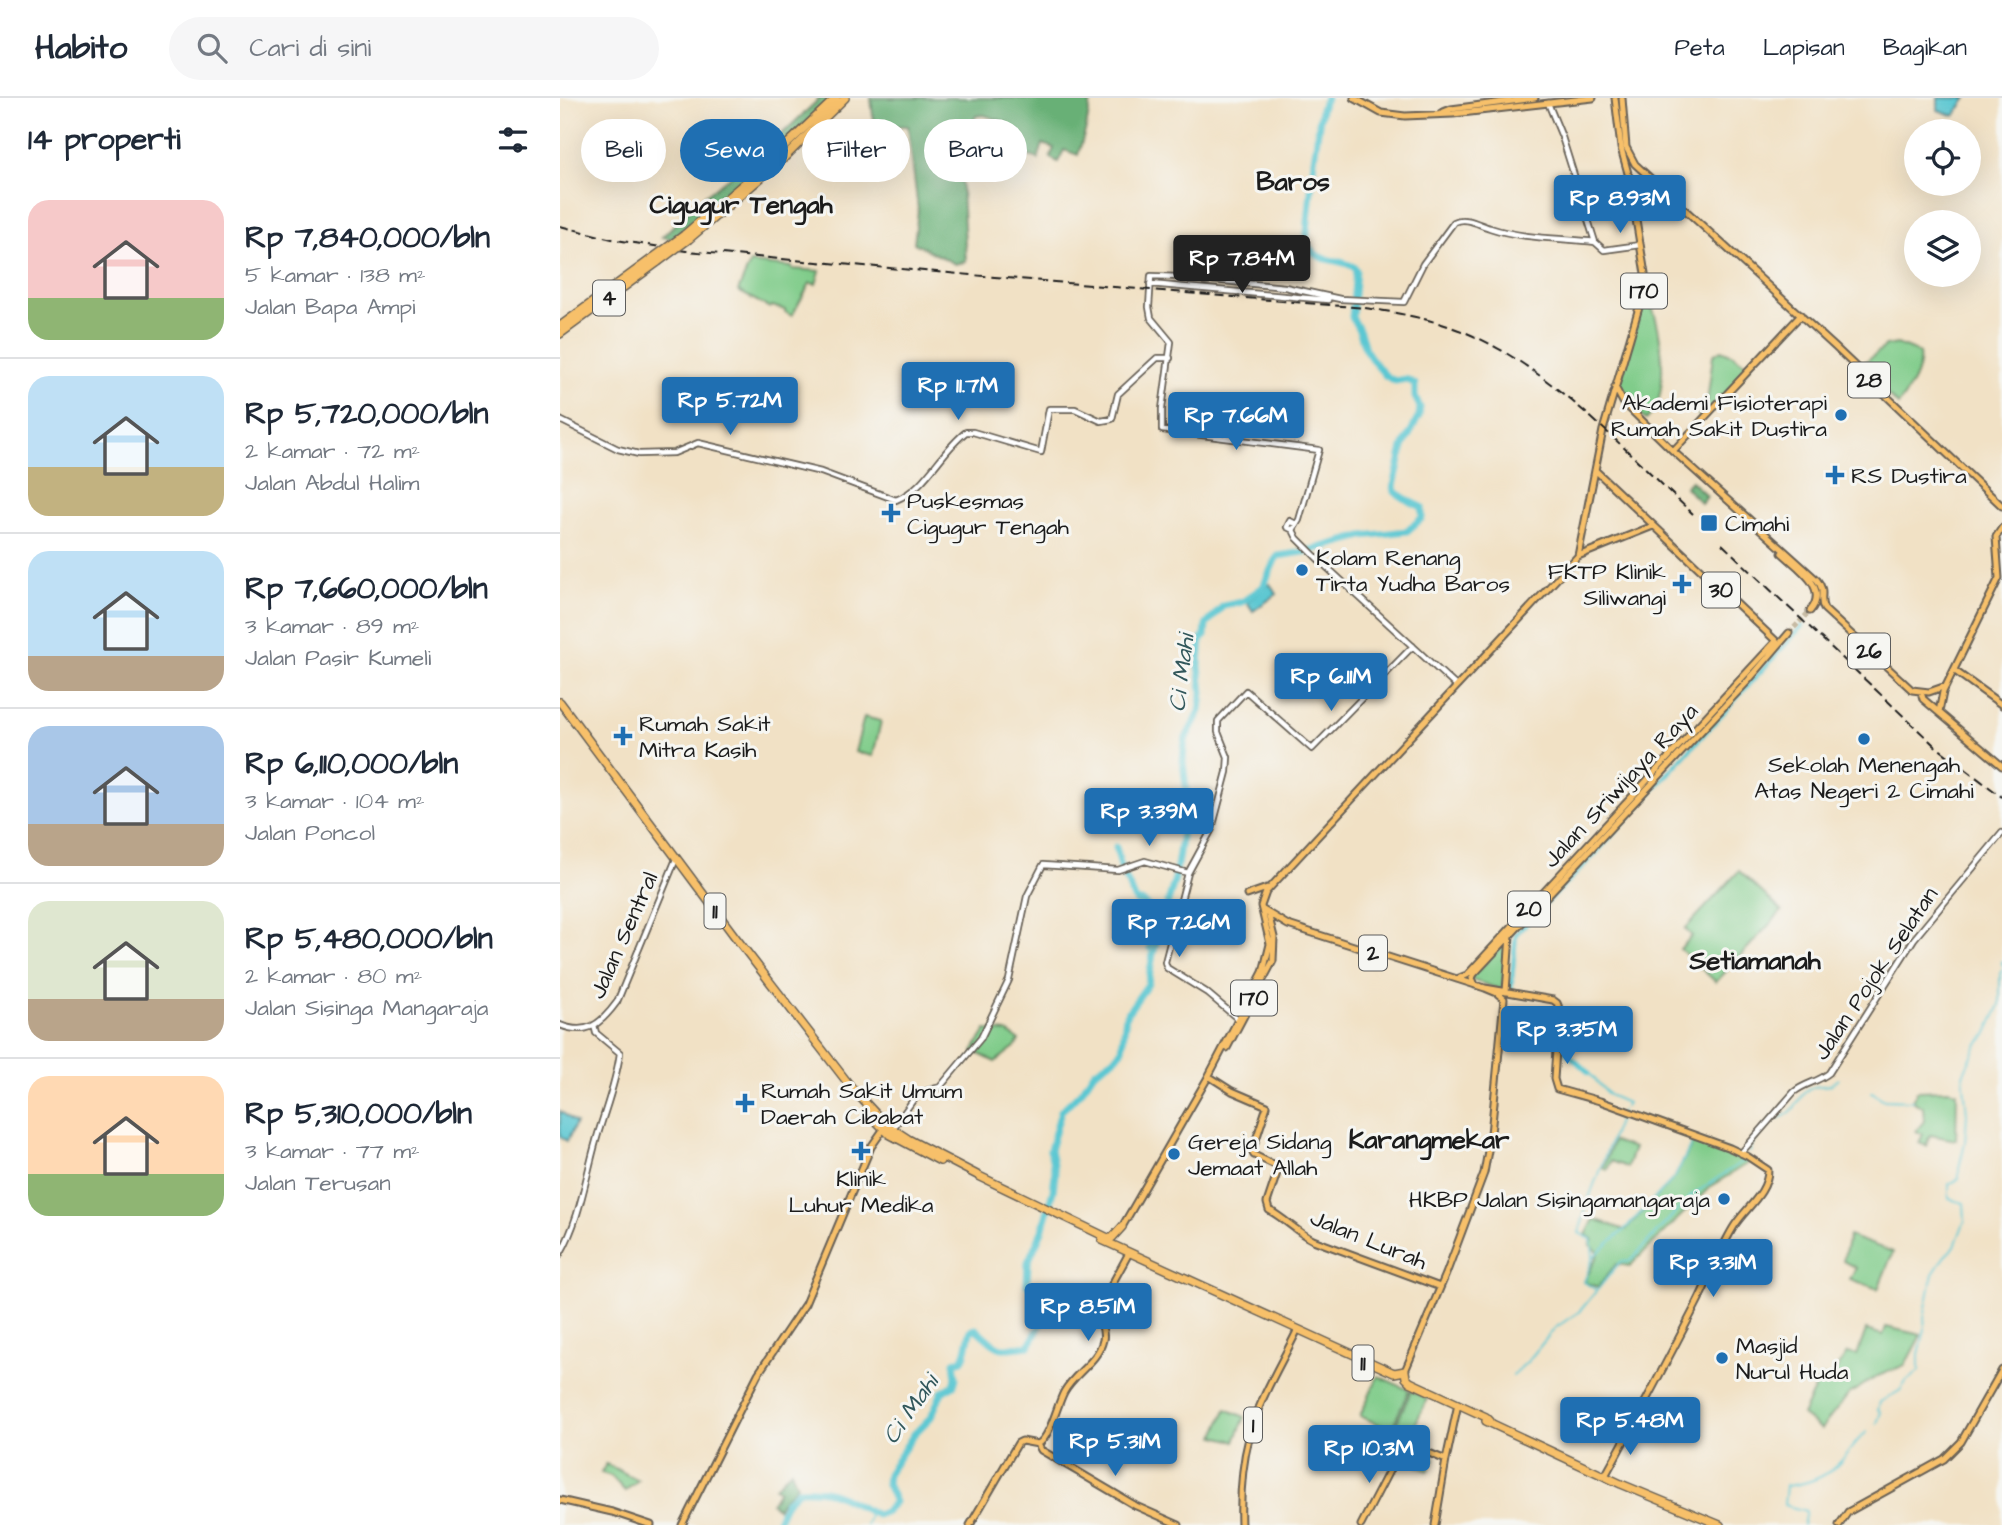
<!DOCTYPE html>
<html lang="id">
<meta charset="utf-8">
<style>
:root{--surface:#fff;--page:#f6f6f7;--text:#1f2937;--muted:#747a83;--line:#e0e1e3;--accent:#1f6fb2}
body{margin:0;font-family:"Architects Daughter",sans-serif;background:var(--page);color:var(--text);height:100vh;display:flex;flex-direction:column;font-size:26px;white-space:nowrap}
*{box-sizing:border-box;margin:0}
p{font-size:23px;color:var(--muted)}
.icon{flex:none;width:38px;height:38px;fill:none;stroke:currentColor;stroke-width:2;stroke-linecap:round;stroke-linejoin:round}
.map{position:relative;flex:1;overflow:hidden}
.sheet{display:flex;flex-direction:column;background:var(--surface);width:560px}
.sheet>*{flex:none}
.hud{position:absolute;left:21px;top:21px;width:665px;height:63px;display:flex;gap:14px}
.controls{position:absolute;left:1344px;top:21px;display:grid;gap:14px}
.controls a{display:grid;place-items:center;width:77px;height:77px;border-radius:50%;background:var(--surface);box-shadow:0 7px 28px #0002;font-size:35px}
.price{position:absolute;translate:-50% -60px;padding:0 16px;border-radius:7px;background:var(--accent);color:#fff;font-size:23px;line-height:46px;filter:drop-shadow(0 2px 4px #0008)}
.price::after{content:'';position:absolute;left:50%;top:42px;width:21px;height:16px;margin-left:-10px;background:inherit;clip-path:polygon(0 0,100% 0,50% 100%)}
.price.selected{background:#222;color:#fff}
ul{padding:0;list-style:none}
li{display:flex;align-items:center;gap:21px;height:175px;padding:0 28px}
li+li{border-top:2px solid var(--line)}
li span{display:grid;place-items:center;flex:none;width:196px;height:140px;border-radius:21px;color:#555}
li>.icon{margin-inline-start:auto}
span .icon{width:84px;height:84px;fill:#fffc;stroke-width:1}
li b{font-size:30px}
h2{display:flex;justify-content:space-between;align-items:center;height:84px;padding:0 28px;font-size:30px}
.tag{padding:0 24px;border-radius:32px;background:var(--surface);box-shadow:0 7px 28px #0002;font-size:24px;line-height:63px}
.tag.selected{background:var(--accent);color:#fff}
header{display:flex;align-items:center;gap:42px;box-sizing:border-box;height:98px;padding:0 35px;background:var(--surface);border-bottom:2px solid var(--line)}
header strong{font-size:33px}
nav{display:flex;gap:38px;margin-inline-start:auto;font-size:24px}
.search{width:490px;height:63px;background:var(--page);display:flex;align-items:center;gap:18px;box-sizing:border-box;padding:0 24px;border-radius:38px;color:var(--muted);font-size:26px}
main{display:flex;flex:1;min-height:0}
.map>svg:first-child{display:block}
</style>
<header>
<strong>Habito</strong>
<div class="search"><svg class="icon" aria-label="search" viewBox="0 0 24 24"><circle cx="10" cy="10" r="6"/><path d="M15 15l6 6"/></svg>Cari di sini</div>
<nav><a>Peta</a><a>Lapisan</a><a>Bagikan</a></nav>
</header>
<main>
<section class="sheet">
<h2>14 properti<svg class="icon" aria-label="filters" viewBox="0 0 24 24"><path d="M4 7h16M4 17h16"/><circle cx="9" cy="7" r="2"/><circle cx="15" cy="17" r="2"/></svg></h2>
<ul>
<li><span style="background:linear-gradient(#f6c9c9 70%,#8fb573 0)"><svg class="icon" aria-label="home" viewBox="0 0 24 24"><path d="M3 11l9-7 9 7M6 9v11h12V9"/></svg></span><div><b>Rp 7,840,000/bln</b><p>5 kamar · 138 m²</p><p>Jalan Bapa Ampi</p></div></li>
<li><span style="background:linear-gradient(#bfe0f5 65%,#c2b280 0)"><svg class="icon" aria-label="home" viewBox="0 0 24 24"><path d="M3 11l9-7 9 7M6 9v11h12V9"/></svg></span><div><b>Rp 5,720,000/bln</b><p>2 kamar · 72 m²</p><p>Jalan Abdul Halim</p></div></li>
<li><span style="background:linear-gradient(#bfe0f5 75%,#b9a48a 0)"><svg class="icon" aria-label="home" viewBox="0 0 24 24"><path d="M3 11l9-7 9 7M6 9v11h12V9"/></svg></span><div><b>Rp 7,660,000/bln</b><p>3 kamar · 89 m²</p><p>Jalan Pasir Kumeli</p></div></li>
<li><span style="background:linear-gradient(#a9c7e8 70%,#b9a48a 0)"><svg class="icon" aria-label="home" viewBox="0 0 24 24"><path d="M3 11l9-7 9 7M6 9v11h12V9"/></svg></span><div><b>Rp 6,110,000/bln</b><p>3 kamar · 104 m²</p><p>Jalan Poncol</p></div></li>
<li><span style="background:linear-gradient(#dfe7d0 70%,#b9a48a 0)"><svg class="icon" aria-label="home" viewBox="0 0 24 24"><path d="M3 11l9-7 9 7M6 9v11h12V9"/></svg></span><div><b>Rp 5,480,000/bln</b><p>2 kamar · 80 m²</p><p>Jalan Sisinga Mangaraja</p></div></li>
<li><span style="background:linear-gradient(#ffd9b3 70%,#8fb573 0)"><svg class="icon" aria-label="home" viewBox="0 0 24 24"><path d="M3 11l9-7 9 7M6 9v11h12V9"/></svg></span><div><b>Rp 5,310,000/bln</b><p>3 kamar · 77 m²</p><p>Jalan Terusan</p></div></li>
</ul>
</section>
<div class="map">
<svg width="1442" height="1427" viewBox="0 0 1442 1427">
<rect width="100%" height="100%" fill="#f6f6f2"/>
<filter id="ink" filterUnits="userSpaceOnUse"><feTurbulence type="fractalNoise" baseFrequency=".0143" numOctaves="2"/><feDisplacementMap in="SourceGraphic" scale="14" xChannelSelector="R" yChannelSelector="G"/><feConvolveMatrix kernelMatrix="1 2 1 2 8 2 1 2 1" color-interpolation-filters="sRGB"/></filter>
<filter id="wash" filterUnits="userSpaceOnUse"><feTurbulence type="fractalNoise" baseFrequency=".00686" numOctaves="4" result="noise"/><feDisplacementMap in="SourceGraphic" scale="28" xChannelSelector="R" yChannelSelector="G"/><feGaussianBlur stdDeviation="1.57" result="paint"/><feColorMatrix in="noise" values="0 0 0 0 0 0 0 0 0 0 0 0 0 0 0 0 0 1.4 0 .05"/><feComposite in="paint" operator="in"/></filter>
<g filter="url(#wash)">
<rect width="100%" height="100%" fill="#f1e1c5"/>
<path fill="#80cc8a" stroke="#4e7453" stroke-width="2" d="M190 165 232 169V171L260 173 256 186 250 185 232 218 225 214V212L212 208 210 210 178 193Z
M1085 198C1102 218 1106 278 1098 304 1096 311 1091 317 1086 322 1074 312 1059 303 1059 286Z
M1337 246 1359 255C1362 274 1349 292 1338 307L1298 269 1326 248Z
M1161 252 1173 257 1190 269 1142 321 1138 317 1147 305 1153 257Z
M304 619 321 623 313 658 295 654Z
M1179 773 1222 813 1156 884 1120 851 1132 838 1125 831Z
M947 843 942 892 909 881Z
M426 932 447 934 459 942 456 948 435 964 413 953Z
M1389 992 1397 994 1396 1042 1370 1037 1366 1048 1359 1045 1363 1036 1356 1033 1364 1023 1363 1009 1352 1003 1357 993Z
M1134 1042 1189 1061 1187 1066 1151 1088 1070 1168 1056 1166 1038 1189 1024 1184 1039 1154 1030 1147 1033 1141 1026 1137 1034 1121 1065 1132 1115 1079Z
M1053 1043 1074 1050 1067 1069 1051 1063 1047 1072 1043 1070Z
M1289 1138 1333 1154 1318 1191 1290 1181 1296 1170 1283 1163Z
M1326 1229 1361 1237 1345 1267 1318 1278 1289 1296 1261 1331 1242 1317 1260 1279 1271 1280 1287 1255 1297 1257 1306 1232 1323 1237Z
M818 1278 849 1292 831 1332 800 1318Z
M851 1293 867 1301 849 1340 833 1333Z
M666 1311 685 1319 675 1343 655 1338Z
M849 1349 875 1361 868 1373 854 1366 857 1357Z
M46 1366 78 1382 65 1393 51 1378 41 1375Z"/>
<path fill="#68b076" stroke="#426649" stroke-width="2" d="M260 0H272L212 58 112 141 102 139 140 101 204 53Z
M311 0H526V2L531 3 526 30 518 57 504 52 498 64 490 60 494 50 483 46 478 61 466 57 463 61 441 55 447 25 424 17 416 18 411 29 401 23 385 49 401 75 406 164 395 166 354 145 358 112 348 28H314Z
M1131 383 1147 398 1141 405 1125 389Z
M231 1372 237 1387C232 1397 221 1400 218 1410L211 1405 219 1392 215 1389Z"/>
<path fill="#5bc7d2" stroke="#3c7277" stroke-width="2" d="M1378 0H1407L1395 18 1378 12Z
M710 486 717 496 693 513 687 504Z
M0 1013 16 1025 7 1043 0 1039Z"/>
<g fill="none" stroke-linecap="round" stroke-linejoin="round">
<path stroke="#5bc7d2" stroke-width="2" d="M1442 863V867
M1029 975 1049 997 1067 1005 1065 1008
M1254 989 1270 987 1278 981
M1312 994 1324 1002 1352 1003
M1212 1023 1214 1020C1230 1021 1237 1006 1244 994L1252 990
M1190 1054 1192 1046 1199 1037
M1033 1158 1031 1141 1019 1135 1029 1100 1062 1013
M1036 1192 1024 1184 1033 1159 1064 1132 1115 1079 1134 1041 1185 1060
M953 1277 968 1263 995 1230 1020 1213 1060 1164 1070 1163 1131 1098 1186 1061
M1317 1325 1321 1314 1318 1312 1320 1304 1341 1292 1344 1285 1359 1273V1256L1365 1231 1364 1219 1373 1176 1384 1159 1395 1148 1405 1122 1404 1105 1389 1101V1086L1399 1081V1070L1405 1044 1407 1016 1403 977 1417 947 1426 937 1440 907V876L1442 871
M306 1427 310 1414
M1243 1427 1246 1413 1224 1407 1226 1388C1247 1386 1267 1379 1281 1363 1292 1351 1293 1345 1307 1334"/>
<path stroke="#5bc7d2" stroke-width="4.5" d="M951 893 956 836 1036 755 1242 528
M998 944 999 948 1029 975"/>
<path stroke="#5bc7d2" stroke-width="7" d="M556 749 562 773 576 803 584 805 596 817 590 850
M216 1427 226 1404 239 1392C281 1390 283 1403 317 1417L326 1413 335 1404 327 1386 328 1376 354 1336 371 1319 382 1294 394 1287 396 1280 394 1264 402 1262C408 1254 407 1242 411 1232L416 1231C442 1253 435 1252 469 1248L481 1226 486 1198 467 1187 468 1164 482 1133 493 1093 495 1076 490 1052 501 1013 521 994 534 974 554 961 562 951 566 917 588 886 593 856 615 780 619 755 627 697 623 664 624 650 626 640 640 613 642 594 639 568 641 541 645 538 646 527 663 508 682 504 703 489 715 462 718 458 744 454 803 438 847 433 862 420V409L849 403 835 394 834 388 843 349 859 318 860 309 855 299V286L846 281 835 283 826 278 813 263 805 251 800 234 792 219 796 172 794 169C774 158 760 168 746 145L754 62 761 11 766 0"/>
</g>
</g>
<g filter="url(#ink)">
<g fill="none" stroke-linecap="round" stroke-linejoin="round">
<path stroke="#c6baa3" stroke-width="5" stroke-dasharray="5 2.5" stroke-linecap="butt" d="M1229 535 1250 513"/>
<defs>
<path id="minor" d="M988 5 1002 39 1035 144 1044 152 1080 147
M590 186 768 202
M780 201 844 204 863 166 894 124C906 118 919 127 930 130 963 141 1001 140 1035 144
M0 322 58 351 79 356 114 355 138 345 261 374 336 402C366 390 380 354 406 334H413L481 354 489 311H515L541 323 552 321 558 296 597 260H610
M736 426 730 423 727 429 733 432 739 422 759 352 602 332V311L611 244 591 220 589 209 591 178 621 179 725 189 780 201
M733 432 737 440 759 462 896 588
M678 921 646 894 607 870 605 864 628 775 652 731 667 674 668 659 658 634V623L686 593 752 651 853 548
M0 927C27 938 41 926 57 904L116 761
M332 1032 353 1002 362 994 380 989 421 940 449 882 467 798 483 767 558 772 585 763 628 775
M1181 1055 1234 994C1245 985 1258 984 1269 975L1354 841 1442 735
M0 1156C20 1121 25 1082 36 1043 44 1014 56 986 60 955L36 935 34 927"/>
<path id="major" d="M794 0 821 15 845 18 893 16 1033 0
M1062 0 1066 49 1075 66 1275 249 1442 408
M881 15 891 11 975 0
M1071 94 1082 85 1094 84
M1055 289 1063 304 1113 353 1257 482C1267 494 1258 500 1264 511L1352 592 1369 594 1386 588
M1113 353 1241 217
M1222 455C1238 470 1270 490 1250 513
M1018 458 1093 428
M1395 573 1442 607
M1361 594 1363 601 1442 668
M1379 614 1383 594 1439 480 1436 439 1442 430
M687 797 707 790
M703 812 728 827 925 890 937 895 944 901 931 1036 924 1075 886 1176 845 1273
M897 881 907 877 1216 543 1035 372
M915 887 912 880 914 876 1187 584 1229 535
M925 890 993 902 997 905 999 910 994 981 997 991 1040 1003 1170 1050 1187 1058 1208 1072C1208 1096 1184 1111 1173 1130 1158 1155 1149 1182 1136 1207 1106 1265 1076 1322 1045 1378
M946 894 950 837
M667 950 713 863 714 839 708 815
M650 979 672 993 707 1008 692 1054 694 1057 719 1069 707 1105 709 1112C725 1121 737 1134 753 1142L880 1189
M562 1129 647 981 703 874 710 846 701 808 706 794 1018 458 1043 332 1085 189V176L1069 79 1061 50 1055 0
M478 1346C490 1340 497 1307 504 1294 514 1275 538 1264 543 1242 546 1230 537 1222 539 1210L569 1155
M478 1346 481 1352 576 1408 619 1427
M0 1402 52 1414 91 1427
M122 1427 198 1276 245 1206 311 1049 325 1029
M410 1427 458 1345 462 1343 478 1346
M681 1427C680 1399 682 1367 689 1340 698 1303 720 1268 736 1235
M801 1427 843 1346H847L886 1362
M875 1427 886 1362 898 1306
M1279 1427 1288 1414 1384 1361 1401 1344 1442 1272"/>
<path id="highway" d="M124 137 203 69 276 0
M129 141 222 62 285 0
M0 228 94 159
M0 236 98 164
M0 604 176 840 291 989 325 1026 348 1041 419 1078 548 1140H552L562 1129
M316 1023 329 1036 380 1063
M542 1142 834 1275 845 1273 846 1280 850 1284 926 1319 930 1323
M926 1323 1061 1386 1160 1427"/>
</defs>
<use href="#minor" stroke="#676157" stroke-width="8"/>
<use href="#major" stroke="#676157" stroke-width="9"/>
<use href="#highway" stroke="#676157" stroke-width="10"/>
<use href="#minor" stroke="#fff" stroke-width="4.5"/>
<use href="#major" stroke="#f7c06b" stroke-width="5"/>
<use href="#highway" stroke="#f7c06b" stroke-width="7"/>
<path stroke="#1c1c1c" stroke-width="2" stroke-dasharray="10 5" stroke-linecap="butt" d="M0 128 56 142 126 153 805 210C841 215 876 222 909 236 991 271 1068 355 1133 416
M1162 446 1374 647 1442 699"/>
<defs>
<path id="highway-bridge" d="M94 159 124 137
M98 164 129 141"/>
</defs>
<use href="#highway-bridge" stroke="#676157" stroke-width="10" stroke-linecap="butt"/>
<use href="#highway-bridge" stroke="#f7c06b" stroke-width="7"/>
</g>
</g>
<g fill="#1f6fb2" stroke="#f6f6f2" stroke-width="2.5">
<circle cx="1281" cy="317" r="7"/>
<path d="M1271.5 366.5h7v7h7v7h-7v7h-7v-7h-7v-7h7z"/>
<path d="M327.5 404.5h7v7h7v7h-7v7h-7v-7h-7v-7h7z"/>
<rect x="1140" y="416" width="18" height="18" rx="3.5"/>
<circle cx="742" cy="472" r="7"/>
<path d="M1118.5 475.5h7v7h7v7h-7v7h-7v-7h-7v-7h7z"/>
<path d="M59.5 627.5h7v7h7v7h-7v7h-7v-7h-7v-7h7z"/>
<circle cx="1304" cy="641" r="7"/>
<path d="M181.5 994.5h7v7h7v7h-7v7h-7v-7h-7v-7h7z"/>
<path d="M297.5 1042.5h7v7h7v7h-7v7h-7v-7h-7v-7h7z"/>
<circle cx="614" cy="1056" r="7"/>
<circle cx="1164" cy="1101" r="7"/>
<circle cx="1162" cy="1260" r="7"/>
</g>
<g text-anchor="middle" stroke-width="6" stroke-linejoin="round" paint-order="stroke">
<g fill="#f6f6f2" stroke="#5d5d5c" stroke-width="2">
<rect x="1061" y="175.5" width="46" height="35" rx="5"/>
<rect x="33" y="182.5" width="32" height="35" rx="5"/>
<rect x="1288" y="264.5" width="42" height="35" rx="5"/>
<rect x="1142" y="474.5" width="38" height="35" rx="5"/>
<rect x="1288" y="535.5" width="42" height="35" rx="5"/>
<rect x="948" y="793.5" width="42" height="35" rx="5"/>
<rect x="144.5" y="795.5" width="21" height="35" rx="5"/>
<rect x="799" y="837.5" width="28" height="35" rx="5"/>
<rect x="671" y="882.5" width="46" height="35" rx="5"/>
<rect x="792.5" y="1247.5" width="21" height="35" rx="5"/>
<rect x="684" y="1309.5" width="18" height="35" rx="5"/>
</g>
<g font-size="21" font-weight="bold" fill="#1c1c1c">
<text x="1084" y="200">170</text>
<text x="49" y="207">4</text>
<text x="1309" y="289">28</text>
<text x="1161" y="499">30</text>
<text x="1309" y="560">26</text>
<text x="969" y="818">20</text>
<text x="155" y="820">11</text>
<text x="813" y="862">2</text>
<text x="694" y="907">170</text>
<text x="803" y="1272">11</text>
<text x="693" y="1334">1</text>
</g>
<g font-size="23" fill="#1c1c1c" stroke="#f6f6f2" text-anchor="start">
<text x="1267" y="312" text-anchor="end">Akademi Fisioterapi<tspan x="1267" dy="26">Rumah Sakit Dustira</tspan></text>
<text x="1291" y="385">RS Dustira</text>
<text x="347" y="410">Puskesmas<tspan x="347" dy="26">Cigugur Tengah</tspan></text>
<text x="1165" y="433">Cimahi</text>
<text x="756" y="467">Kolam Renang<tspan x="756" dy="26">Tirta Yudha Baros</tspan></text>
<text x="1106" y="481" text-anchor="end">FKTP Klinik<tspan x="1106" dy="26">Siliwangi</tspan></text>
<text x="79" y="633">Rumah Sakit<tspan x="79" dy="26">Mitra Kasih</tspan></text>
<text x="1304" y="674" text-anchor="middle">Sekolah Menengah<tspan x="1304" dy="26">Atas Negeri 2 Cimahi</tspan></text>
<text x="201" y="1000">Rumah Sakit Umum<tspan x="201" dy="26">Daerah Cibabat</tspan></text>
<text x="628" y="1051">Gereja Sidang<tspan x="628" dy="26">Jemaat Allah</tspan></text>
<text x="301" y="1088" text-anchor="middle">Klinik<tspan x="301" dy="26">Luhur Medika</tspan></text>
<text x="1150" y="1109" text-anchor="end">HKBP Jalan Sisingamangaraja</text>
<text x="1176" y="1255">Masjid<tspan x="1176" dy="26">Nurul Huda</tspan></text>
</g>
<g font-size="23" fill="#1c1c1c" stroke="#f6f6f2">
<text transform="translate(1060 687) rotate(-47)" y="8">Jalan Sriwijaya Raya</text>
<text transform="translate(63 837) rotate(-66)" y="8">Jalan Sentral</text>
<text transform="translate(1315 875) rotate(-56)" y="8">Jalan Pojok Selatan</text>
<text transform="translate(809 1141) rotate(22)" y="8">Jalan Lurah</text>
</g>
<g font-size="24" font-style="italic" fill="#32585c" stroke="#f6f6f2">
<text transform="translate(621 575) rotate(-83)" y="8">Ci Mahi</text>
<text transform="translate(350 1311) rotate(-55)" y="8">Ci Mahi</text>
</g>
<g font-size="26" font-weight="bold" fill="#1c1c1c" stroke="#f6f6f2">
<text x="733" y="92">Baros</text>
<text x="181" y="115">Cigugur Tengah</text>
<text x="1195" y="871">Setiamanah</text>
<text x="869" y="1050">Karangmekar</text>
</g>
</g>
</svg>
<div class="controls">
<a><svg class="icon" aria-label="locate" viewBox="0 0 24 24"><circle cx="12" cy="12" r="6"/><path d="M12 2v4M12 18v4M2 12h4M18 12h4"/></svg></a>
<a><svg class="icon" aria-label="layers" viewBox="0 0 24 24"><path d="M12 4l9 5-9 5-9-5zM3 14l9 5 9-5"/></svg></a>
</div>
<b class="price" style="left:1060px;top:137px">Rp 8.93M</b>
<b class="price selected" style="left:682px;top:197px">Rp 7.84M</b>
<b class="price" style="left:398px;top:324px">Rp 11.7M</b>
<b class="price" style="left:170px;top:339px">Rp 5.72M</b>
<b class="price" style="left:676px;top:354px">Rp 7.66M</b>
<b class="price" style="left:771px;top:615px">Rp 6.11M</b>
<b class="price" style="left:589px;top:750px">Rp 3.39M</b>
<b class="price" style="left:619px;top:861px">Rp 7.26M</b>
<b class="price" style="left:1007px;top:968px">Rp 3.35M</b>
<b class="price" style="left:1153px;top:1201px">Rp 3.31M</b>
<b class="price" style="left:528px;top:1245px">Rp 8.51M</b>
<b class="price" style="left:1070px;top:1359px">Rp 5.48M</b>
<b class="price" style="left:555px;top:1380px">Rp 5.31M</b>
<b class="price" style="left:809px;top:1387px">Rp 10.3M</b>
<div class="hud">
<a class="tag">Beli</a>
<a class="tag selected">Sewa</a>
<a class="tag">Filter</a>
<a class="tag">Baru</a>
</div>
</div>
</main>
